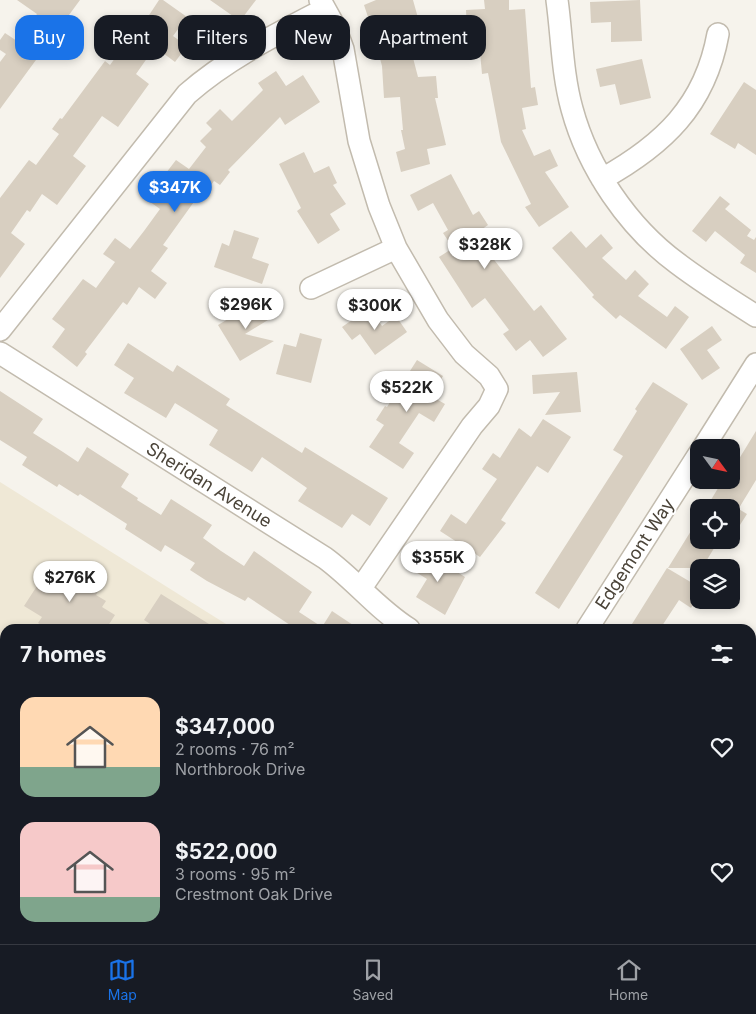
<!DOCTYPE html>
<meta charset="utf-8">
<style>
:root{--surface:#171b24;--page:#20242c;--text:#f1f3f6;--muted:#9ea1a6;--line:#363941;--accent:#1a73e8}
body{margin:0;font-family:Inter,sans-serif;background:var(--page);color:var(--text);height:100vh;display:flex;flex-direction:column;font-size:19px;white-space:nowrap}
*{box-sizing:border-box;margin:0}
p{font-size:16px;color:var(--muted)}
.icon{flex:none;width:28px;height:28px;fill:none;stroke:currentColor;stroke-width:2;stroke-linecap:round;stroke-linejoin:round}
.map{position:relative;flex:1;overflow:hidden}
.details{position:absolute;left:0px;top:624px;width:756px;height:321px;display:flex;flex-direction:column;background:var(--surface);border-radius:15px 15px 0 0;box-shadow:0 2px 8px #0003}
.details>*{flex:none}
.banner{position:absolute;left:15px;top:15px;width:500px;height:45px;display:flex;gap:10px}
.needle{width:32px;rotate:123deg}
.controls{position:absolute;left:690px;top:439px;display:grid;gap:10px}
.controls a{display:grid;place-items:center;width:50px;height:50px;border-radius:10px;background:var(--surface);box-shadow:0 2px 8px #0003;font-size:25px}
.price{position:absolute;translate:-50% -42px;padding:0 11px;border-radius:18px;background:#fff;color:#222;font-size:16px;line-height:32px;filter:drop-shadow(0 1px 2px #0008)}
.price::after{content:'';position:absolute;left:50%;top:30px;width:15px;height:11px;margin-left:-8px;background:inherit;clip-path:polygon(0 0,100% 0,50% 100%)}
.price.current{background:var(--accent);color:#fff}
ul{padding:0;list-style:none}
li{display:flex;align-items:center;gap:15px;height:125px;padding:0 20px}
li span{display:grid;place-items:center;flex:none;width:140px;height:100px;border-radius:15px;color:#555}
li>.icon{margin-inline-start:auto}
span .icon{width:60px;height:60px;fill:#fffc;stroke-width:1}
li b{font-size:21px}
h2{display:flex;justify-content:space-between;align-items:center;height:60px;padding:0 20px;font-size:21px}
.pill{padding:0 18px;border-radius:15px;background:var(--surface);box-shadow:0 2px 8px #0003;font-size:18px;line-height:45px}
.pill.current{background:var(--accent);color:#fff}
.tabs{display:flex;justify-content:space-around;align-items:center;height:70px;border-top:1px solid var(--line);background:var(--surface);font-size:14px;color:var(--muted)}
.tabs a{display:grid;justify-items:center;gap:2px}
.tabs .current{color:var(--accent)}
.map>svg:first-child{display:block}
</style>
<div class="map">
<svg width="756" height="944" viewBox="0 0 756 944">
<rect width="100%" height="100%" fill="#f6f3ec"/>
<path fill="#efe8d6" d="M0 482 234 629H5V726L0 723Z
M202 940H267L265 944H208Z"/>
<path fill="#d2eab5" d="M0 723 5 726V940H202L208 944H0Z"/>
<path fill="#d8cfc1" d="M17 0H80L0 109V62L6 54 0 50V40L5 33 17 41 37 14Z
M159 0H163L187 17 173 36 187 46 175 62 155 47 136 74 149 84 118 127 102 116 73 156 86 166 57 205 42 194 30 212 27 210 11 233 25 244 0 278V198L29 160 36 165 59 134 52 129 60 118 62 119 105 61 110 65 129 39 132 41Z
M210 0H256L240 21Z
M376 0H413L427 50 412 54 418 77 436 76 438 98H435L446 145 427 149 430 164 401 172 396 152 405 149 401 130H403L400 97 384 98 382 66 378 51 386 49 379 20 370 23 364 5Z
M484 0H509V10L525 9 531 88 535 87 538 105 522 108 526 129 522 130 534 156 550 149 558 166 545 172 569 207 539 227 525 207 531 204 501 142 488 73 482 74 478 30H467L466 10 485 9Z
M640 0 642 41 611 42V22L591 23 590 2Z
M642 59 651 98 620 105 615 84 600 87 596 69Z
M276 71 286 86 303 75 320 102 285 125 280 117 228 170 230 172 220 185 214 181 199 201 196 199 163 245 168 248 151 271 167 283 155 299 139 287 127 305 123 302 85 352 87 354 77 367 52 347 65 329 52 319 83 279 96 288 115 262 103 254 115 238 130 249 144 231 160 209 146 199 176 160 189 169 206 147 200 141 212 129 206 123 220 109 232 121 263 90 258 83Z
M744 82 756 90V155L738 143 735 149 710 134Z
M304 152 314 173 329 166 337 183 333 185 346 204 330 214 340 230 318 244 297 211 301 208 279 164Z
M451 174 473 215 479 211 488 225 478 232 490 251 488 252 534 311 541 305 567 339 543 357 530 340 516 351 503 334 509 330 485 298 472 308 439 257 453 248 443 233 448 230 433 203 418 211 410 195Z
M720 196 730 204 725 209 751 230 747 236 754 240 756 237V273L740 263 745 255 715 231 706 242 692 231Z
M234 230 259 238 252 258 269 264 262 284 214 267 222 243 229 246Z
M571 231 586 248 601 234 613 248 602 258 626 280 635 270 649 284 638 296 667 317 675 306 689 317 666 349 620 315 616 319 592 297 594 295 552 248Z
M262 299 273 317 245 334 274 341 240 361 218 325Z
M369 308 382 326 396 316 407 332 375 355 360 334 352 340 342 327Z
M712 326 722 340 707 350 720 368 702 380 680 349Z
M300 333 322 339 311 383 276 374 284 344 296 347Z
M128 343 173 372 177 365 230 399 226 405 302 453 305 447 388 498 370 526 352 514 342 528 298 501 307 488 262 457 252 472 209 445 218 430 188 411 175 403 166 418 124 393 134 378 114 365Z
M417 360 443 376 431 396 445 404 434 422 419 413 399 443 414 453 403 469 369 447 384 425 376 420 385 406 387 407Z
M577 372 581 412 545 415 560 392 533 394 532 375Z
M653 382 688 404 559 609 535 593 623 456 613 450 637 411 635 409Z
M0 391 43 419 33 433 63 452 78 462 87 447 129 474 121 487 138 498 137 500 161 515 171 499 212 525 203 538 221 551 244 566 254 551 312 592 299 612 322 627 332 611 359 629H296L248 597 245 601 207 581 190 570 195 563 165 545 161 552 125 529 127 524 80 494 78 496 59 484 57 487 22 465 27 457 0 440Z
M543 419 571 437 548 473 537 466 501 520 506 523 480 557 440 531 451 514 466 524 497 479 482 469 493 453 500 458 519 428 531 437Z
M756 431V480L739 508H737L747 514 731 539V508H706L723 480H731V472Z
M699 518V540H719L702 568H668Z
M426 552 465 577 445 615 416 597 427 579 414 571Z
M85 567 105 580 96 595 106 601 102 607 115 615 106 629H48L38 623 42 617 24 606 46 572 64 583 68 577 76 582Z
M667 568 699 587V596L691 608 679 600 660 629H641L632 624Z
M161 594 217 629H158L144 620Z"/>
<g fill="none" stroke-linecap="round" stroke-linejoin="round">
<defs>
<path id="minor" d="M320 0 335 27 343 49 359 141 379 206 396 248 438 320 464 354 489 376 497 389 489 406 472 426 361 588
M557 0C562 36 562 73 572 109 588 168 628 227 677 263 702 282 729 299 756 316
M602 179C663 145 705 106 718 34
M311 288 396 248
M0 330 187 94C228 58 277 34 325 9
M0 353 325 558C355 580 377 609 409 629
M703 448 756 364
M587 629 699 454
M751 767H756
M485 940 501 944
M367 944 380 940"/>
</defs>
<use href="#minor" stroke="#c2bbae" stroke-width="24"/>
<use href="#minor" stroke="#fff" stroke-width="21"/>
</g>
<g text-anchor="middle" stroke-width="4" stroke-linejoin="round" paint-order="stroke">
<g font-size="18" fill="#4b4439" stroke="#fff">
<text transform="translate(209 485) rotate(32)" y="6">Sheridan Avenue</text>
<text transform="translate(635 554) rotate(-57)" y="6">Edgemont Way</text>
</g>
</g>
</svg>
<div class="controls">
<a><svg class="needle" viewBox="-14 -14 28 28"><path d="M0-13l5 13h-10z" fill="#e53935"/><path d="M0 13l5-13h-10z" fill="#9ea1a6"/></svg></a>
<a><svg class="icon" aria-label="locate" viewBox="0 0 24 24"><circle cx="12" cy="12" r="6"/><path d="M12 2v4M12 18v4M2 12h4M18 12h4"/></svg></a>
<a><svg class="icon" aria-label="layers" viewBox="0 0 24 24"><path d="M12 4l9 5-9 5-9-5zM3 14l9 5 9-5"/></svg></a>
</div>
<b class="price current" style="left:175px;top:213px">$347K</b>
<b class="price" style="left:485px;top:270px">$328K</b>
<b class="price" style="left:246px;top:330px">$296K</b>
<b class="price" style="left:375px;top:331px">$300K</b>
<b class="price" style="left:407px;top:413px">$522K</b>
<b class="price" style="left:438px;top:583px">$355K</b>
<b class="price" style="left:70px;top:603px">$276K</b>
<div class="banner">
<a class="pill current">Buy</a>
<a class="pill">Rent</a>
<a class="pill">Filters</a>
<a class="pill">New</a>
<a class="pill">Apartment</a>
</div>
<section class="details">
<h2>7 homes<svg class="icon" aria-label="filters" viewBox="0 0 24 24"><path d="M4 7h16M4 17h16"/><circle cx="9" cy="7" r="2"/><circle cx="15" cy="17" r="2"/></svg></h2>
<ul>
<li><span style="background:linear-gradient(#ffd9b3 70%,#7fa58c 0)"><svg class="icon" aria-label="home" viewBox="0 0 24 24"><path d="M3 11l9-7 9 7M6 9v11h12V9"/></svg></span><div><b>$347,000</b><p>2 rooms · 76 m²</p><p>Northbrook Drive</p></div><svg class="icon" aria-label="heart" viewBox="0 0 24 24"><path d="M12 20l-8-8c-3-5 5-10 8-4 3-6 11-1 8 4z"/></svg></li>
<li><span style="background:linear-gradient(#f6c9c9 75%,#7fa58c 0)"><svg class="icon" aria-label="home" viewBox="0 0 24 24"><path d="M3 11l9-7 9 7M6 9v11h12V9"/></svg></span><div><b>$522,000</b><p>3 rooms · 95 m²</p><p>Crestmont Oak Drive</p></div><svg class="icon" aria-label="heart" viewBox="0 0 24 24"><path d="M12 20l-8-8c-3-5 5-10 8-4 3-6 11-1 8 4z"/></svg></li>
</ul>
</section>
</div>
<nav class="tabs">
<a class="current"><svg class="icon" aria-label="map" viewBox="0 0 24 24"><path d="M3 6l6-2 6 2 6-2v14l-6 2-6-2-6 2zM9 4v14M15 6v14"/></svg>Map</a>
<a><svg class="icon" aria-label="saved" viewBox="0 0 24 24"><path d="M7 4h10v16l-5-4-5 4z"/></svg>Saved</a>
<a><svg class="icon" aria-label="home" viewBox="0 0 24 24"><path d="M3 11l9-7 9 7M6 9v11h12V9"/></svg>Home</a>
</nav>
